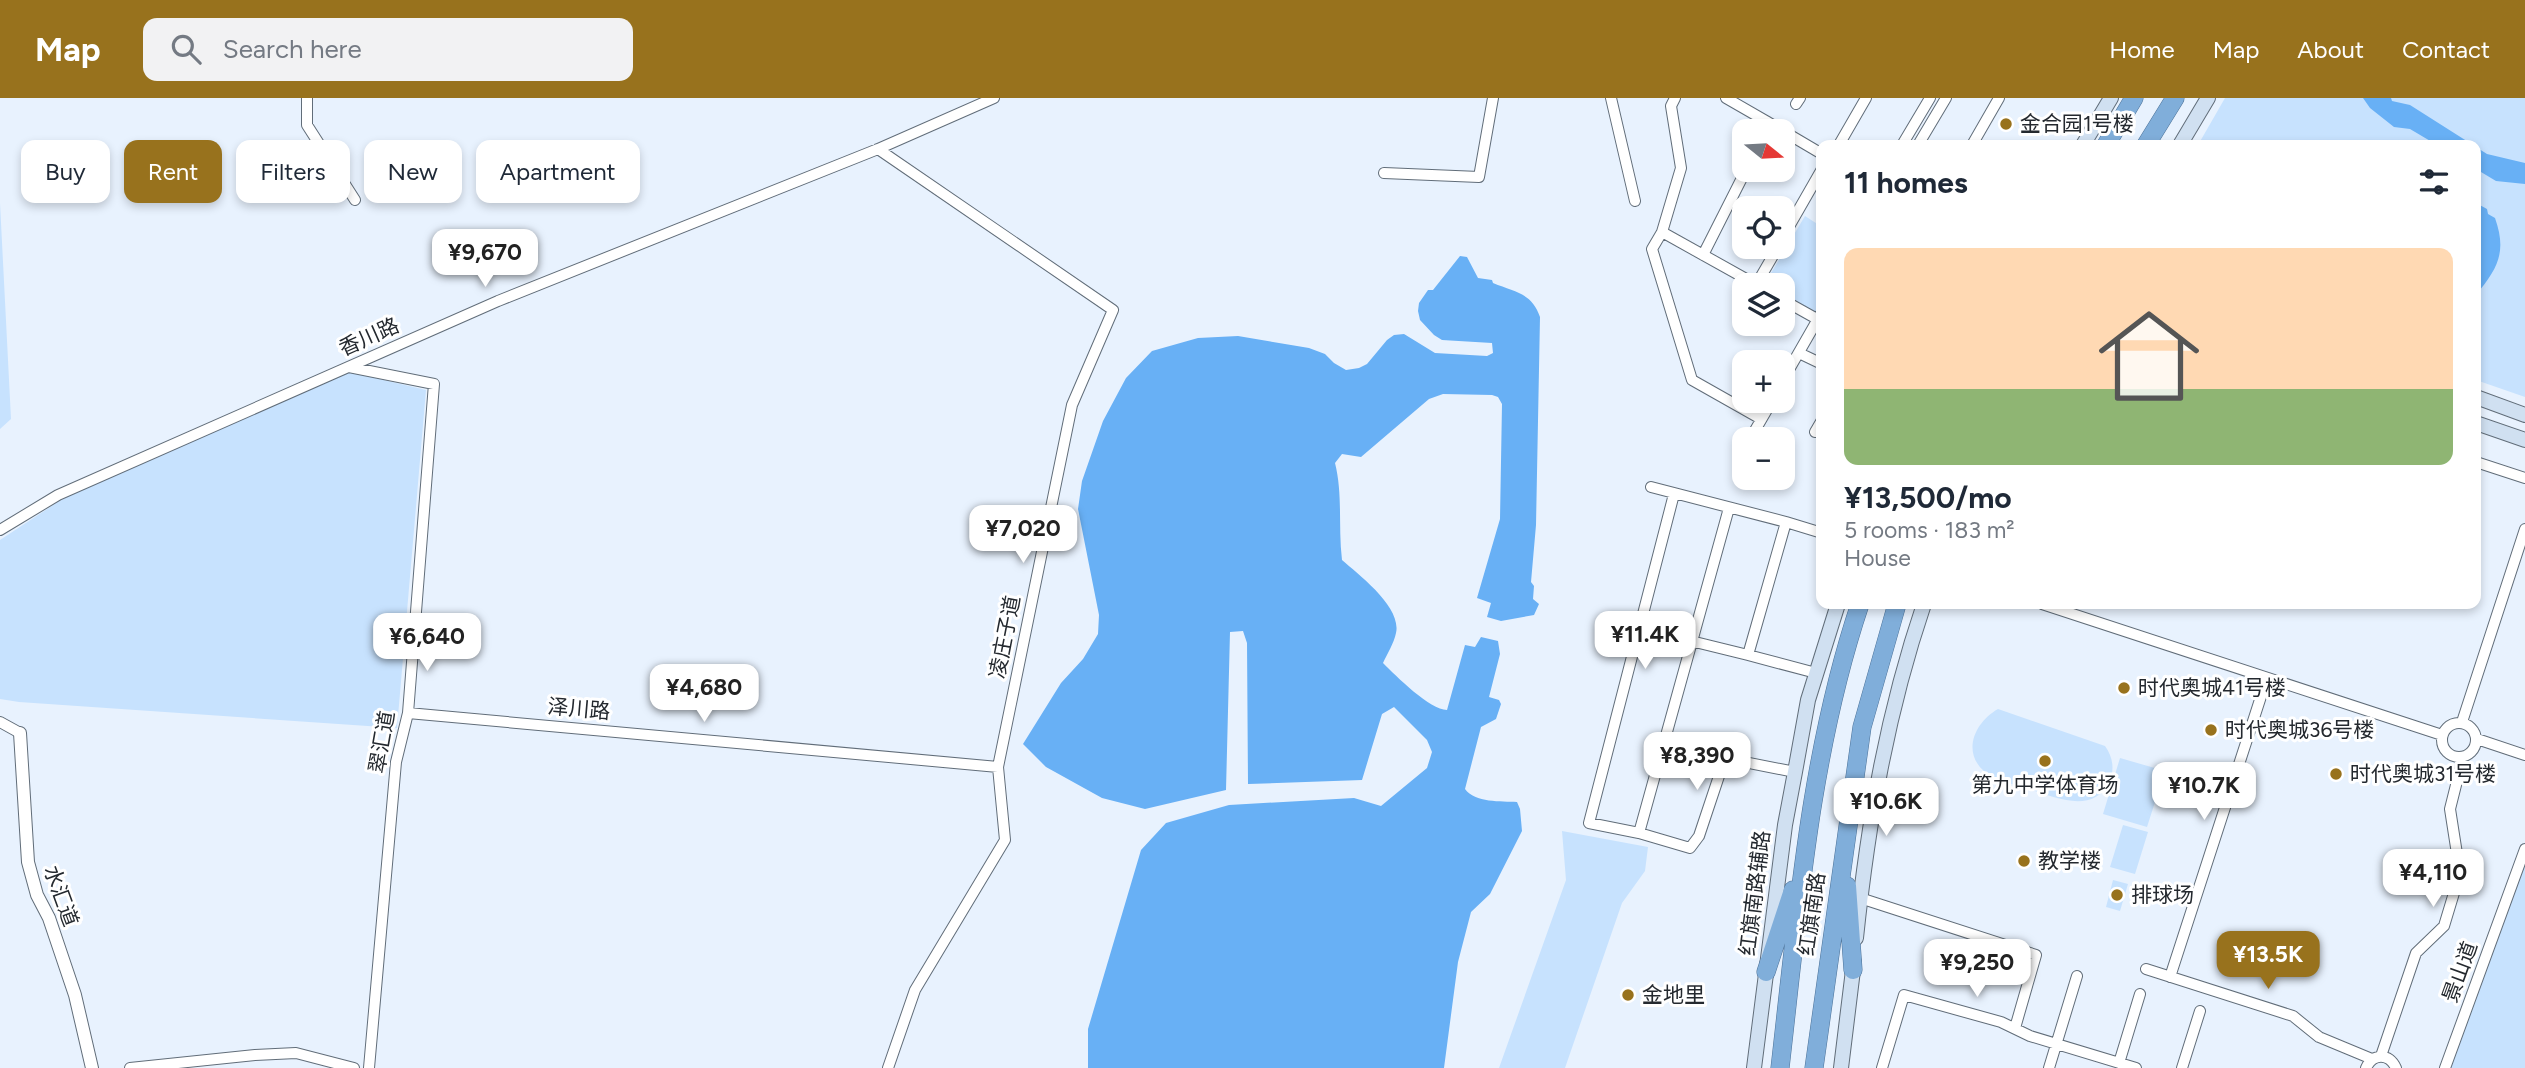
<!DOCTYPE html>
<meta charset="utf-8">
<style>
:root{--surface:#fff;--page:#f2f2f3;--text:#1f2937;--muted:#747a83;--line:#e0e1e3;--accent:#98721d}
body{margin:0;font-family:Figtree,"Noto Sans SC",sans-serif;background:var(--page);color:var(--text);height:100vh;display:flex;flex-direction:column;font-size:26px;white-space:nowrap}
*{box-sizing:border-box;margin:0}
p{font-size:23px;color:var(--muted)}
.icon{flex:none;width:38px;height:38px;fill:none;stroke:currentColor;stroke-width:2;stroke-linecap:round;stroke-linejoin:round}
.map{position:relative;flex:1;overflow:hidden}
.side{position:absolute;left:1816px;top:42px;width:665px;height:469px;display:flex;flex-direction:column;background:var(--surface);border-radius:14px;box-shadow:0 4px 10px #0003}
.side>*{flex:none}
.hud{position:absolute;left:21px;top:42px;width:665px;height:63px;display:flex;gap:14px}
.needle{width:46px;rotate:108deg}
.controls{position:absolute;left:1732px;top:21px;display:grid;gap:14px}
.controls a{display:grid;place-items:center;width:63px;height:63px;border-radius:14px;background:var(--surface);box-shadow:0 4px 10px #0003;font-size:35px}
.price{position:absolute;translate:-50% -60px;padding:0 16px;border-radius:14px;background:#fff;color:#222;font-size:23px;line-height:46px;filter:drop-shadow(0 2px 4px #0008)}
.price::after{content:'';position:absolute;left:50%;top:42px;width:21px;height:16px;margin-left:-10px;background:inherit;clip-path:polygon(0 0,100% 0,50% 100%)}
.price.on{background:var(--accent);color:#fff}
ul{padding:0;list-style:none}
li{display:grid;align-content:center;gap:14px;height:371px;padding:0 28px}
li+li{border-top:2px solid var(--line)}
li span{display:grid;place-items:center;height:217px;border-radius:14px;color:#555}
li>.icon{margin-inline-start:auto}
span .icon{width:126px;height:126px;fill:#fffc;stroke-width:1}
li b{font-size:30px}
h2{display:flex;justify-content:space-between;align-items:center;height:84px;padding:0 28px;font-size:30px}
.chip{padding:0 24px;border-radius:14px;background:var(--surface);box-shadow:0 4px 10px #0003;font-size:24px;line-height:63px}
.chip.on{background:var(--accent);color:#fff}
header{display:flex;align-items:center;gap:42px;box-sizing:border-box;height:98px;padding:0 35px;background:var(--accent);color:#fff}
header strong{font-size:33px}
nav{display:flex;gap:38px;margin-inline-start:auto;font-size:24px}
.search{width:490px;height:63px;background:var(--page);display:flex;align-items:center;gap:18px;box-sizing:border-box;padding:0 24px;border-radius:14px;color:var(--muted);font-size:26px}
.map>svg:first-child{display:block}
</style>
<header>
<strong>Map</strong>
<div class="search"><svg class="icon" aria-label="search" viewBox="0 0 24 24"><circle cx="10" cy="10" r="6"/><path d="M15 15l6 6"/></svg>Search here</div>
<nav><a>Home</a><a>Map</a><a>About</a><a>Contact</a></nav>
</header>
<div class="map">
<svg width="2525" height="970" viewBox="0 0 2525 970">
<rect width="100%" height="100%" fill="#e8f2fe"/>
<path fill="#c7e2fe" d="M2225 0H2525V299L2476 282V47H2198Z
M0 105 11 321 0 331Z
M1805 118 1822 129V203L1815 215 1783 196V187H1769L1765 185Z
M350 274 426 292 397 630 19 604 0 601V442L70 396Z
M1998 611 2105 648C2113 659 2115 672 2109 684 2093 718 2051 698 2026 690 2013 686 1996 683 1985 674 1961 654 1975 624 1998 611Z
M2120 660 2165 673 2147 729 2103 716Z
M2123 727 2148 734 2135 776 2110 769Z
M1562 733 1648 749 1645 773 1622 805 1565 970H1499L1566 782Z
M2525 757V970H2449Z
M2113 782 2128 786 2120 813 2106 809Z"/>
<path fill="#68b0f5" d="M2363 0H2391L2392 3 2410 7 2473 47H2437L2410 31 2394 29 2370 10Z
M2476 49 2487 56 2525 65V86L2496 83 2476 71Z
M2476 105 2487 111 2488 116 2495 120C2507 154 2498 170 2476 197Z
M1460 158 1467 159 1478 180 1492 182 1493 185C1515 194 1532 195 1540 219L1536 427 1531 484 1534 488 1533 501 1539 506 1534 517 1501 523 1487 519 1491 505 1477 500 1500 421 1502 306 1498 299 1492 297 1443 296 1429 301 1361 359 1342 356 1335 365C1343 397 1338 429 1342 462 1359 477 1402 509 1396 535 1394 545 1387 556 1383 565 1396 578 1430 612 1447 612L1465 547 1475 549 1481 539 1498 543 1500 556 1489 599 1499 602 1501 606 1496 621 1481 629 1465 691C1475 705 1501 703 1517 704L1520 711 1522 733 1490 796 1471 814 1458 864 1444 970H1088V931L1141 752 1166 725 1229 707 1354 700 1381 708 1427 670 1432 654 1427 642 1394 609 1382 616 1362 682 1248 686 1247 545 1243 533 1230 534 1226 692 1145 711 1102 700 1046 669 1023 646 1061 585 1083 561 1098 536 1099 517 1078 411 1082 383 1103 323 1126 280 1152 253 1198 240 1238 238 1309 250 1325 256 1334 265 1346 272 1359 270 1367 266 1387 242 1394 237 1404 236 1435 255 1487 258 1493 255 1492 245 1442 242 1434 237 1420 222 1418 213 1419 205 1428 192H1433Z"/>
<g fill="none" stroke-linecap="round" stroke-linejoin="round">
<defs>
<path id="minor" d="M307 0V27L355 102
M1611 0 1635 103
M1675 0 1671 8 1681 70 1662 134 1757 187
M1726 0 1766 23
M1796 6 1800 0
M1763 33 1766 23 1783 33
M1783 33 1822 56
M1840 45 1866 0
M1902 47 1930 0
M1918 47 1946 0
M1972 47 1999 0
M878 51 1113 212 1072 307 998 669 1005 742 915 892 888 970
M1384 75 1479 79 1493 0
M1662 134 1652 151 1692 282 1761 321
M1783 139 1822 71
M1703 157 1746 72
M1756 187 1778 149
M1783 202 1817 221
M1799 255 1822 266
M349 269 434 286 408 615 396 664 369 970
M1783 282 1822 214
M1815 334 1822 322
M1750 341 1772 303
M2476 364 2525 380
M1651 389 1786 424
M0 432 58 397 498 203 878 51 994 0
M2042 506 2442 637
M1691 543 1748 557
M1816 575 1748 557 1786 424 1822 435
M408 615 998 669
M0 624 20 635
M2462 624 2525 431
M2442 642a17 17 0 1 1 34 0a17 17 0 1 1-34 0Z
M2477 641 2525 657
M1663 648 1795 674
M1725 660 1699 738 1690 750 1639 735 1729 410
M1639 735 1589 725 1674 396
M1860 800 2036 857 2015 930
M2146 871 2293 918 2319 939 2372 961
M2170 879 2267 580
M2381 958 2416 855 2444 828 2460 775 2450 711 2463 659
M2119 965 2140 896
M130 970 255 957 296 955 354 970
M1882 970 1904 897 2001 924 2030 938 2136 970
M2049 970 2077 878
M2182 970 2200 913
M2366 970C2373 955 2389 955 2396 970
M2445 970 2525 751"/>
<path id="tertiary" d="M20 635 28 764 37 797 49 820 75 897 92 970"/>
<path id="secondary" d="M2083 47 2111 0
M2180 47 2208 0
M2476 299 2525 317
M2476 325 2525 342
M1856 840C1868 725 1887 615 1924 506
M1754 970 1785 727 1795 674 1808 602 1838 506
M1841 970 1854 864"/>
<path id="trunk" d="M2106 47 2134 0
M2146 47 2175 0
M1847 788 1853 872
M1766 874 1793 792
M1780 970C1798 814 1810 655 1860 506
M1814 970 1862 629 1897 506"/>
</defs>
<use href="#minor" stroke="#616d79" stroke-width="12"/>
<use href="#tertiary" stroke="#616d79" stroke-width="14"/>
<use href="#secondary" stroke="#616d79" stroke-width="16"/>
<use href="#trunk" stroke="#4c7298" stroke-width="19"/>
<use href="#minor" stroke="#fff" stroke-width="10"/>
<use href="#tertiary" stroke="#fff" stroke-width="12"/>
<use href="#secondary" stroke="#d0e0f1" stroke-width="14"/>
<use href="#trunk" stroke="#80aeda" stroke-width="18"/>
</g>
<g fill="#98721d" stroke="#fff" stroke-width="2.5">
<circle cx="2006" cy="26" r="7"/>
<circle cx="2124" cy="590" r="7"/>
<circle cx="2211" cy="632" r="7"/>
<circle cx="2045" cy="663" r="7"/>
<circle cx="2336" cy="676" r="7"/>
<circle cx="2024" cy="763" r="7"/>
<circle cx="2117" cy="797" r="7"/>
<circle cx="1628" cy="897" r="7"/>
</g>
<g text-anchor="middle" stroke-width="6" stroke-linejoin="round" paint-order="stroke">
<g font-size="21" fill="#24292f" stroke="#fff" text-anchor="start">
<text x="2020" y="33">金合园1号楼</text>
<text x="2138" y="597">时代奥城41号楼</text>
<text x="2225" y="639">时代奥城36号楼</text>
<text x="2350" y="683">时代奥城31号楼</text>
<text x="2045" y="694" text-anchor="middle">第九中学体育场</text>
<text x="2038" y="770">教学楼</text>
<text x="2131" y="804">排球场</text>
<text x="1642" y="904">金地里</text>
</g>
<g font-size="21" fill="#24292f" stroke="#fff">
<text transform="translate(369 239) rotate(-24)" y="7">香川路</text>
<text transform="translate(1005 539) rotate(-79)" y="7">凌庄子道</text>
<text transform="translate(579 611) rotate(5)" y="7">泽川路</text>
<text transform="translate(382 644) rotate(-80)" y="7">翠汇道</text>
<text transform="translate(1755 795) rotate(-83)" y="7">红旗南路辅路</text>
<text transform="translate(61 798) rotate(70)" y="7">水汇道</text>
<text transform="translate(1812 816) rotate(-82)" y="7">红旗南路</text>
<text transform="translate(2460 874) rotate(-70)" y="7">景山道</text>
</g>
</g>
</svg>
<div class="controls">
<a><svg class="needle" viewBox="-14 -14 28 28"><path d="M0-13l5 13h-10z" fill="#e53935"/><path d="M0 13l5-13h-10z" fill="#747a83"/></svg></a>
<a><svg class="icon" aria-label="locate" viewBox="0 0 24 24"><circle cx="12" cy="12" r="6"/><path d="M12 2v4M12 18v4M2 12h4M18 12h4"/></svg></a>
<a><svg class="icon" aria-label="layers" viewBox="0 0 24 24"><path d="M12 4l9 5-9 5-9-5zM3 14l9 5 9-5"/></svg></a>
<a>+</a>
<a>−</a>
</div>
<b class="price" style="left:485px;top:191px">¥9,670</b>
<b class="price" style="left:1023px;top:467px">¥7,020</b>
<b class="price" style="left:1645px;top:573px">¥11.4K</b>
<b class="price" style="left:427px;top:575px">¥6,640</b>
<b class="price" style="left:704px;top:626px">¥4,680</b>
<b class="price" style="left:1697px;top:694px">¥8,390</b>
<b class="price" style="left:2204px;top:724px">¥10.7K</b>
<b class="price" style="left:1886px;top:740px">¥10.6K</b>
<b class="price" style="left:2433px;top:811px">¥4,110</b>
<b class="price on" style="left:2268px;top:893px">¥13.5K</b>
<b class="price" style="left:1977px;top:901px">¥9,250</b>
<div class="hud">
<a class="chip">Buy</a>
<a class="chip on">Rent</a>
<a class="chip">Filters</a>
<a class="chip">New</a>
<a class="chip">Apartment</a>
</div>
<section class="side">
<h2>11 homes<svg class="icon" aria-label="filters" viewBox="0 0 24 24"><path d="M4 7h16M4 17h16"/><circle cx="9" cy="7" r="2"/><circle cx="15" cy="17" r="2"/></svg></h2>
<ul>
<li><span style="background:linear-gradient(#ffd9b3 65%,#8fb573 0)"><svg class="icon" aria-label="home" viewBox="0 0 24 24"><path d="M3 11l9-7 9 7M6 9v11h12V9"/></svg></span><div><b>¥13,500/mo</b><p>5 rooms · 183 m²</p><p>House</p></div></li>
</ul>
</section>
</div>
